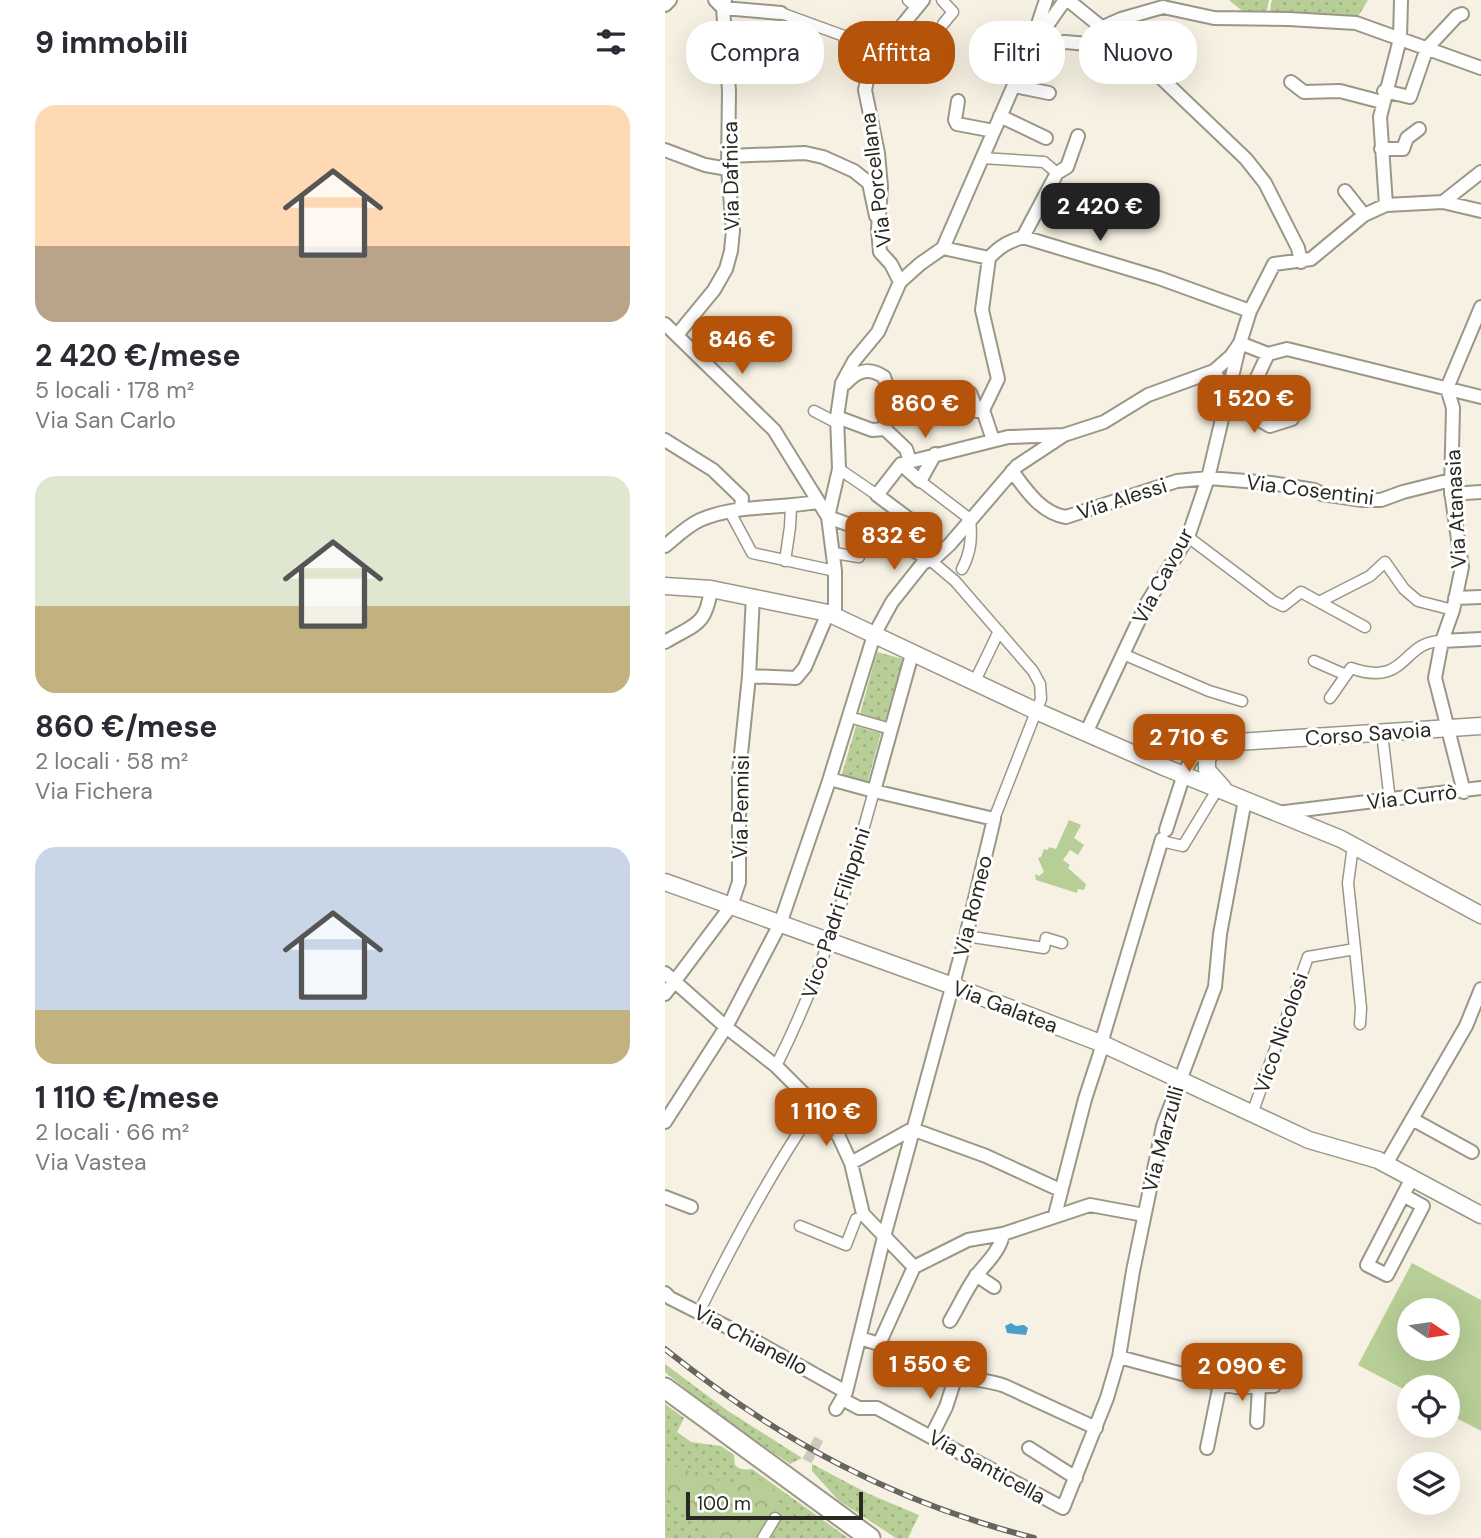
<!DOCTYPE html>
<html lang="it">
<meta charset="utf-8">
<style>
:root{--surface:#fff;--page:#f2f2f3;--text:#2b2b33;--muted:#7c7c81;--accent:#b45309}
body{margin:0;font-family:"DM Sans",sans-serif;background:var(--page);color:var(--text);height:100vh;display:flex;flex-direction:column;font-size:26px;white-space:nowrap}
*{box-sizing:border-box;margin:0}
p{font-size:23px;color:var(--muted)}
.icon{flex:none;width:38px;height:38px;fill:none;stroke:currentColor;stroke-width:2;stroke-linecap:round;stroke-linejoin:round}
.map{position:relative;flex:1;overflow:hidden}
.side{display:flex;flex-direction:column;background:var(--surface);width:665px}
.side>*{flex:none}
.top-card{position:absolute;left:21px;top:21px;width:665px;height:63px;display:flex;gap:14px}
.needle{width:46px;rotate:103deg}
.controls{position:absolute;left:732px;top:1298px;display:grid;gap:14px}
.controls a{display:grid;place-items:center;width:63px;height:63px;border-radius:50%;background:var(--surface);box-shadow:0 7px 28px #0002;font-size:35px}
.scale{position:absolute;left:21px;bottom:18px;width:177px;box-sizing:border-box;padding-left:7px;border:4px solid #2a2822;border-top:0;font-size:19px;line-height:24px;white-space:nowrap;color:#2a2822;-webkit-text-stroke:5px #fff;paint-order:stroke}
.price{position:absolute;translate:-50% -60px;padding:0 16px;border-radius:14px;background:var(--accent);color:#fff;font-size:23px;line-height:46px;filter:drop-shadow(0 2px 4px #0008)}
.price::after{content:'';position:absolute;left:50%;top:42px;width:21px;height:16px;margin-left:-10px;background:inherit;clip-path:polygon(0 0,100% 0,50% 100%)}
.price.on{background:#222;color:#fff}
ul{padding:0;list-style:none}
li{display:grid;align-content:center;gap:14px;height:371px;padding:0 35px}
li span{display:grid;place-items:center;height:217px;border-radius:21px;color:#555}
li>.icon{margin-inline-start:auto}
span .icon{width:126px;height:126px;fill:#fffc;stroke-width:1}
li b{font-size:30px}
h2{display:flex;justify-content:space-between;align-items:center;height:84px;padding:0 35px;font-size:30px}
.tag{padding:0 24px;border-radius:28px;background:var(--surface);box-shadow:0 7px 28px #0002;font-size:24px;line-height:63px}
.tag.on{background:var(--accent);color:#fff}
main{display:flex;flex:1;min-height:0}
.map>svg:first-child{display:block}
</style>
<main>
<section class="side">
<h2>9 immobili<svg class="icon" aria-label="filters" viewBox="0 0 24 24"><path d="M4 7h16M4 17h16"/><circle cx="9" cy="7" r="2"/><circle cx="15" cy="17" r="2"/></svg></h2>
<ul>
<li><span style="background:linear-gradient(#ffd9b3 65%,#b9a48a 0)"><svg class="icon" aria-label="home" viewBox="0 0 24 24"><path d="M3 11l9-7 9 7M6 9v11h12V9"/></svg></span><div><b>2 420 €/mese</b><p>5 locali · 178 m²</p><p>Via San Carlo</p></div></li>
<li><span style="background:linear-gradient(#dfe7d0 60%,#c2b280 0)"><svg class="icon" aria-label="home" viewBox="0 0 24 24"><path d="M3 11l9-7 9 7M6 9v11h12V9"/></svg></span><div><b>860 €/mese</b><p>2 locali · 58 m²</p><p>Via Fichera</p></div></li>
<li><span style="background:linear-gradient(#c9d6e8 75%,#c2b280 0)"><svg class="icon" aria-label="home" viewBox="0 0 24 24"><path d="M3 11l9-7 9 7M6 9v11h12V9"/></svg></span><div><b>1 110 €/mese</b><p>2 locali · 66 m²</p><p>Via Vastea</p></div></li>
</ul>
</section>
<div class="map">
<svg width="816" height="1538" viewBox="0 0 816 1538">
<defs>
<pattern id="grass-dots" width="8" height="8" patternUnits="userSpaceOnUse" patternTransform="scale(1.75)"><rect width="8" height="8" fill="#b7ce96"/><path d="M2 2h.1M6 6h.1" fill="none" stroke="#9eb181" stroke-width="1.8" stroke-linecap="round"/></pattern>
<pattern id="forest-crowns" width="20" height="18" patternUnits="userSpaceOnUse" patternTransform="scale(1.75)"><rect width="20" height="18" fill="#b7ce96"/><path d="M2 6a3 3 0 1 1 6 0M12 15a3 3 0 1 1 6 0" fill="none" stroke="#9eb181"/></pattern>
<pattern id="water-waves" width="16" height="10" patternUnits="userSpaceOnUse" patternTransform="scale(1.75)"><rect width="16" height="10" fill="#4b9fc9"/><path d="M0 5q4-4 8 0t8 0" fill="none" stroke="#3f82a3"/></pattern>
</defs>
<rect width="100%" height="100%" fill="#f6f1e2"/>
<path fill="url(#grass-dots)" d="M564 0H604L601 14H581Z
M607 0H703L691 20 604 15Z
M212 652 238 659 220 721 195 714Z
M191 726 216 733 202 784 176 777Z
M0 1364 63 1411 137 1458 125 1464 49 1412 0 1372Z
M0 1404 19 1418 12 1432 26 1442 56 1446 69 1455 70 1465C76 1470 79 1470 87 1469L183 1538H0Z
M147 1464 204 1494 254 1515 243 1538H231L173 1500 147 1471Z"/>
<path fill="url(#forest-crowns)" d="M0 1463 54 1481C58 1487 63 1488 69 1486L74 1477 85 1474 118 1495 105 1517 83 1538H48L22 1511 0 1496Z"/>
<path fill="#b7ce96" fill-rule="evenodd" d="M404 820 416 825 409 838 419 845 413 855 405 850 398 860 405 865 403 868 421 884 419 890 413 889 412 893 371 880 370 874 374 876 379 872 373 858 376 857 379 849 383 850 384 847 391 849Z
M747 1263 816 1300V1431L782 1413V1388H744V1392L693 1365ZM744 1311H782V1349H744Z"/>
<path fill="url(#water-waves)" d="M346 1323 351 1326 359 1325 363 1328 361 1335 342 1333 340 1326Z"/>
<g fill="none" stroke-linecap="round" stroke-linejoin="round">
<path stroke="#cdc9bc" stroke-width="10" stroke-dasharray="10 5" stroke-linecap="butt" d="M142 1461 156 1435"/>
<defs>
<path id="pedestrian" d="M243 0 252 8
M277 0 288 12 278 24
M116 13 179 36 182 63 201 78
M317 158 379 162 392 173
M149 411 172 423
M174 469 212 495
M255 481 305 519C307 538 306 552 297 569
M65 512 87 553 170 571
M523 537 608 601 618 606 636 592 700 627
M169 553 194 557
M264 559 290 581 368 671 375 684 376 699 329 819
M120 561 125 527 126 507
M654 602 705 576 720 562 739 589 753 601 788 610
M458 654 544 691 577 701
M649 661 681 675
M309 683 334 631
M665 698 686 668C743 688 736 641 777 641
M184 717 226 729
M717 733 725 801
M496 841 518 846 552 790
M301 936 379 948 381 938 397 943
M690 949 696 1008 695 1024
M111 1066C157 975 182 889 209 791
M587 1114 643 957 690 949 683 883 688 846
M135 1226 181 1245 191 1219
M34 1312C69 1241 106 1172 151 1106
M98 1538 110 1518"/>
<path id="minor" d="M50 0 58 8 116 13
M403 0 451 39 474 51 491 73 581 159 600 183 633 248 636 262
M0 5 5 0
M438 27 456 19 498 7 549 18 624 19 691 23 816 68
M370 33 381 0
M364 51 400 0
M626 82 639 92 675 91 717 102
M349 86 384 93
M719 91 745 97 762 48 792 16 797 14
M293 101 290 120 292 124 329 131
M335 116 381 138
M716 149H738L742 138 754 129
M0 150 40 165 63 169
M63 156 140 153 158 157 189 171 204 183 211 216
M680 191 699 215
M778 202 816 172
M721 205 715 117 735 39 736 0
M358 237 392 173 402 167 413 136
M278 248 324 258C335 246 343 242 358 237L494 278 585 311
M278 248 362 55 381 45 400 42 423 44 444 33
M324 258 317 310 333 379 318 410 328 440
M235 282 226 264 215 252 213 229 216 187 213 153 200 90 204 71 217 50 258 0
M0 324 109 430 163 517 237 544 264 559
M12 335 49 290 61 269 66 251 68 230 63 169 64 91 58 8 60 0
M549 371 561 392 581 401 603 354
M305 393 312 411 318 410
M561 400 605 426 627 419
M172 417 207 430 220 429 222 386 219 377C204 367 193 370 181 383
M220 429 241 449 245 461
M0 440 48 470 77 498 76 508
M236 464 255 481 270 454
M347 471C361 490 376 513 401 517L512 481 543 478 606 483 649 490 657 494 698 500H716L738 492 786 480
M786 494 816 492
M0 546C11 537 22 526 35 520 72 504 113 509 152 502
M242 546 252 525 212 495 236 464 343 437 399 435 439 422 483 395 549 371 566 356 575 343 603 354 622 349 816 397
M790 598 816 597
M170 616V571L163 517 174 469 172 417 177 383 189 361 213 332 235 282 255 264 278 248
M777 641 816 639
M0 642C30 624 41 626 46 589
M84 676 131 678 140 667 163 613
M421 733 482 603 523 537 543 478 575 343 585 311 609 264 646 259 699 215 721 205 778 202 816 211
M165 779 209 791 247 654
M799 792 770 678 777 641 788 610 797 567 786 491 788 408 782 388 816 307
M612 813 816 788
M501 830 520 771 526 760 542 744
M0 973 61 1027 111 1066 151 1106 174 1137 186 1163 198 1214 249 1267
M0 994 66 906 74 882V773L84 676 88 596
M747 1119 807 1152
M0 1122 61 1027 115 924 163 784 209 635 227 602 258 563 270 558 285 544 352 466 399 435
M186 1163 247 1129 321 1156 395 1190
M721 1164 801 1026 816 989
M738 1195 758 1206 722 1275 702 1265 747 1178
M0 1197 26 1207
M390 1215 420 1099 438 1044 437 1040 497 839
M311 1275 329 1287
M0 1293 5 1298 92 1342 181 1392
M285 1321C294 1306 301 1290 311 1276 321 1263 335 1251 338 1234
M195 1338 214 1344 249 1267 303 1240 338 1234 425 1205 479 1215
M214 1344C238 1357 265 1369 291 1376 308 1380 324 1380 340 1386L431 1428
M454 1357 555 1384 571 1387 609 1386
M177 1399 194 1408H212L398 1508 442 1398 454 1357 468 1271 498 1126 550 987 555 934 580 800
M171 1409 181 1392 219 1237 301 936 329 819 209 791
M592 1422 594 1386
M266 1437 281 1407 291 1376
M364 1448 411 1478
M542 1448 555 1384"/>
<path id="tertiary" d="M0 586 46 589 163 613 371 711 499 767 676 839 816 915
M551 744 542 759V770L558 788
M474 752 488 753 542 744 816 726
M0 882 288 986 438 1044 644 1140 713 1160 816 1215"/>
<path id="primary" d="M0 1388 205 1538"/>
</defs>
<use href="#pedestrian" stroke="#9b9788" stroke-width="13"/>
<use href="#minor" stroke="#9b9788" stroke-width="16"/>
<use href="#tertiary" stroke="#9b9788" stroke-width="19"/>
<use href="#primary" stroke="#9b9788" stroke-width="23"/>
<use href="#pedestrian" stroke="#fff" stroke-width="10"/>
<use href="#minor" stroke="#fff" stroke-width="12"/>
<use href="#tertiary" stroke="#fff" stroke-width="16"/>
<use href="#primary" stroke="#fff" stroke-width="19"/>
<defs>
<path id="rail" d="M0 1349C115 1441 226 1501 369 1538"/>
</defs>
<use href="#rail" stroke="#67655c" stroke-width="6"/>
<use href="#rail" stroke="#fff" stroke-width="3.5" stroke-dasharray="10" stroke-linecap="butt"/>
</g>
<g text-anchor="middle" stroke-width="6" stroke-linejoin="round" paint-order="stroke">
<g font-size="21" fill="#2a2822" stroke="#fff">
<text transform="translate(66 176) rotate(-91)" y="7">Via Dafnica</text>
<text transform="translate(211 180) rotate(-97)" y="7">Via Porcellana</text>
<text transform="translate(645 490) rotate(7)" y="7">Via Cosentini</text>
<text transform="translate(457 499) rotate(-18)" y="7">Via Alessi</text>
<text transform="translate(791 509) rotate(-93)" y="7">Via Atanasia</text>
<text transform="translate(498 576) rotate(-62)" y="7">Via Cavour</text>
<text transform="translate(703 734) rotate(-4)" y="7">Corso Savoia</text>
<text transform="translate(747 797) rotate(-7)" y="7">Via Currò</text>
<text transform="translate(76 807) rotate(-89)" y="7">Via Pennisi</text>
<text transform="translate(308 906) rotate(-76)" y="7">Via Romeo</text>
<text transform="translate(171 913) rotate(-72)" y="7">Vico Padri Filippini</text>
<text transform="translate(340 1007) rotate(21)" y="7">Via Galatea</text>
<text transform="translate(616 1033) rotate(-71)" y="7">Vico Nicolosi</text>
<text transform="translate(498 1139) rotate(-75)" y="7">Via Marzulli</text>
<text transform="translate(86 1340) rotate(28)" y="7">Via Chianello</text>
<text transform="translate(322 1467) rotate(29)" y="7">Via Santicella</text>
</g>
</g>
</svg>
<div class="controls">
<a><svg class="needle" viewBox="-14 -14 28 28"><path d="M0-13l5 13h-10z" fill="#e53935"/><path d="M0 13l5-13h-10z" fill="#7c7c81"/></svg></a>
<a><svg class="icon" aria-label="locate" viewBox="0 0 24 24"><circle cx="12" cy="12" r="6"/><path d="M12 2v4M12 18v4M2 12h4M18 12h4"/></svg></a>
<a><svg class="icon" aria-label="layers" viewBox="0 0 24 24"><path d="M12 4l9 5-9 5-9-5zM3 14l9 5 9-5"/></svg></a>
</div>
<div class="scale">100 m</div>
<b class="price on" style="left:435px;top:243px">2 420 €</b>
<b class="price" style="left:77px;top:376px">846 €</b>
<b class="price" style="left:589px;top:435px">1 520 €</b>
<b class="price" style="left:260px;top:440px">860 €</b>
<b class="price" style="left:229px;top:572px">832 €</b>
<b class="price" style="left:524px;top:774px">2 710 €</b>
<b class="price" style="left:161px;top:1148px">1 110 €</b>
<b class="price" style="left:265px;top:1401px">1 550 €</b>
<b class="price" style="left:577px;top:1403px">2 090 €</b>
<div class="top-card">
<a class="tag">Compra</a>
<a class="tag on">Affitta</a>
<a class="tag">Filtri</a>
<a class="tag">Nuovo</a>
</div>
</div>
</main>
